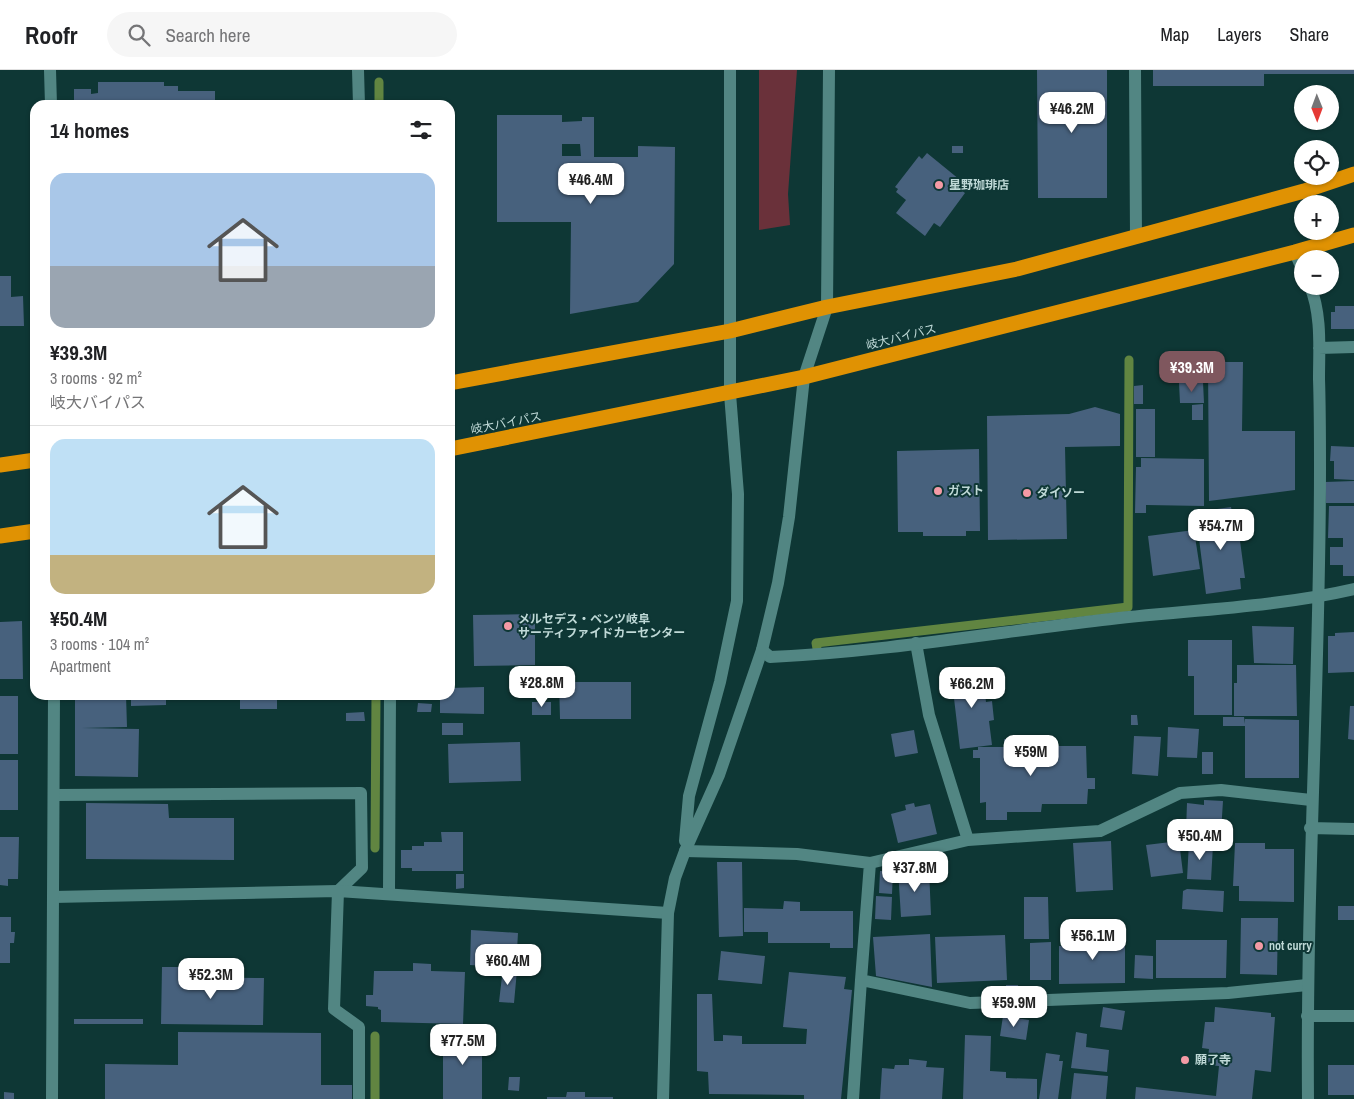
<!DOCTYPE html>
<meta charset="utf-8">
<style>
:root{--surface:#fff;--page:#f6f6f6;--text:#202124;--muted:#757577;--line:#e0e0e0;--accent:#7f575e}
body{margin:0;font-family:"Archivo Narrow","Noto Sans JP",sans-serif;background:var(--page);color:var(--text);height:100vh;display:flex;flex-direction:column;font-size:19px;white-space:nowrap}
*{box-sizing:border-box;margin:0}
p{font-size:16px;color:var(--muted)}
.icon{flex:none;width:28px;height:28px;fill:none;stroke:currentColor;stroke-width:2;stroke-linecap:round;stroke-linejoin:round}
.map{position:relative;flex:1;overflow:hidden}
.drawer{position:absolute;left:30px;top:30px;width:425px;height:600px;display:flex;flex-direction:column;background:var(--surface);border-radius:15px;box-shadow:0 1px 4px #0004}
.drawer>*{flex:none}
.needle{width:32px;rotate:179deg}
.fabs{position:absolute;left:1294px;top:15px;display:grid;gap:10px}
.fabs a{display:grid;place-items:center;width:45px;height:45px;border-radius:50%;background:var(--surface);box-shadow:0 1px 4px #0004;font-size:25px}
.price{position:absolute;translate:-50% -42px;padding:0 11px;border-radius:10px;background:#fff;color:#222;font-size:16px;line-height:32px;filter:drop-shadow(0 1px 2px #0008)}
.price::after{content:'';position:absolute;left:50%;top:30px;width:15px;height:11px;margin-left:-8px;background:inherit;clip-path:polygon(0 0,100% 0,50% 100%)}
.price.active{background:var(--accent);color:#fff}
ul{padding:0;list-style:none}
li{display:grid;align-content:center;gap:10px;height:265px;padding:0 20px}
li+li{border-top:1px solid var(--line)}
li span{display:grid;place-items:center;height:155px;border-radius:15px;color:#555}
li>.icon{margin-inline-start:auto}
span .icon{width:90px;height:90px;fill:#fffc;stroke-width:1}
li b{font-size:21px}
h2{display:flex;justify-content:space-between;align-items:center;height:60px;padding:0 20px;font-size:21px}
header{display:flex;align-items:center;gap:30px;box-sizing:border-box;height:70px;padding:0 25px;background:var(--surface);border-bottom:1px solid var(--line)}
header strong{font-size:24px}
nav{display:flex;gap:28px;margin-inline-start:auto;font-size:18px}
.search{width:350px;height:45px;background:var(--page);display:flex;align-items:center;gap:12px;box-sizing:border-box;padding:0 18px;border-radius:28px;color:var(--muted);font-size:19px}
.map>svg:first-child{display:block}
</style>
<header>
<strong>Roofr</strong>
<div class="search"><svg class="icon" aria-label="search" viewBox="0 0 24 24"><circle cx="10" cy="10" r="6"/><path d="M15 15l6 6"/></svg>Search here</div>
<nav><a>Map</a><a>Layers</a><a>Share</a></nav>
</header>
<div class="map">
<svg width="1354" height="1029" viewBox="0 0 1354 1029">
<rect width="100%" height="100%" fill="#0e3735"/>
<path fill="#6a313a" d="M759 0H797L788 124 790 155 759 160Z"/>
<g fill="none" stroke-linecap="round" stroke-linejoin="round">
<path stroke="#618541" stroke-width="9" d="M379 35V12
M818 584 816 573 1128 537 1129 290
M375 778 376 625
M375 1029V966"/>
</g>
<path fill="#47617d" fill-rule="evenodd" d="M1037 0H1107V128H1038Z
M1153 0H1354V4H1264V16H1153Z
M98 12H164V16H178V21H215V35H74V19H91V24L98 23Z
M497 45H562V52L582 51V47H594V87H638V76L675 77 674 194 638 232 570 244 571 152H497ZM562 74H580L581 86H562Z
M952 76H963V83H952Z
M927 83 965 114 961 120 965 123 940 157 934 153 925 166 896 143 906 130 896 122 898 119 895 117 919 86 922 89Z
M0 206H11V227L23 226 24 256H0Z
M1335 236H1354V259H1331V242H1335Z
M1208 292H1243L1242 361H1295V420L1209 431Z
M1203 312 1204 333H1180L1179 313Z
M1143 315V334H1134V316Z
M1203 334V350H1192V335Z
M1095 337 1120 344V376L1065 377 1067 469 988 470 987 346 1069 344Z
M1136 339H1155V387H1136Z
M1331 376 1354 377V410L1334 409V391H1330Z
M979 379 980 461H966V466H923V462H898L897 381Z
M1141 388 1204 389V436L1146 435V443H1135L1136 397H1141Z
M1354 411V433H1326L1325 412Z
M1329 436H1354V506H1343V495H1330V477H1343V468H1328Z
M1231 437 1232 442 1236 441 1245 508H1240L1241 519 1206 524 1196 445 1218 442 1217 439Z
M1194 460 1200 499 1153 506 1148 466Z
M535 544V595L474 596 473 545Z
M22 551 23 609H0V552Z
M1252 556 1294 557 1293 594 1254 593Z
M1354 562V602L1328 603V566H1335V563Z
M1188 570H1232V645H1194V606H1188Z
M1237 595H1296L1297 646H1234V613H1237Z
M982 599 986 632 992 631 994 650 989 651 992 675 960 679 951 603Z
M559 612H631V649H560Z
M484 617V644L440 643V625H450V618Z
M75 625H126L127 657 82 658 139 659 138 707 75 706Z
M131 625H166V635L131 636Z
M240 625H277V639H240Z
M0 626H18V684H0Z
M532 632H551V645H532Z
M418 633 432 634 431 642H417Z
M1350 636H1354V670L1348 669Z
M364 642 365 651H346V643Z
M1131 645H1137L1138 655H1131Z
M1223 647H1244L1245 654V649L1299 650V708H1245V656H1223Z
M442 653H463V665H442Z
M1168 657 1199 659 1197 688 1167 687Z
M914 660 918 683 895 687 891 664Z
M1134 666 1161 667 1158 706 1132 704Z
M1004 669H1033V672H1048V676H1086L1087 708H1095V719H1088L1087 734H1042L1041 742H1007V750H986V732L980 733V688H973V680H978V677H1005Z
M520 672 521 711 449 713 448 674Z
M1202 682H1213V704H1202Z
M0 690H18V740H0Z
M1204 730 1223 731 1221 762H1215L1214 770 1188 769V761H1186L1187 733 1204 735Z
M86 733 168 734 169 748H234V790L86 789Z
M914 733 915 737 930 734 937 764 898 773 891 744 906 740 905 735Z
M441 762H463V801H412V798H401V780H412V776H424V772H442Z
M0 767H19L18 809H8V816L0 815Z
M1111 771 1113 820 1076 822 1073 773Z
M1179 771 1183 803 1151 807 1146 775Z
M1189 772 1213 775 1211 810 1187 809Z
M1235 773H1265V779H1294V832L1239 831V816H1233Z
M717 792H742L743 866 719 867Z
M929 799 931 845 901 847 898 800Z
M880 801H893L892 824 879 823Z
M456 804H464V818L456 819Z
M1187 819 1224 821 1223 842 1182 839 1183 821Z
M876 826 892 827 891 850 875 849Z
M1024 827H1048L1049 869H1024Z
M784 831 800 832V841H853V878H830V873H768V862H744V838L783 839Z
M1338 836H1354V850H1338Z
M0 847H11V862H15L14 873H10V893H0Z
M1241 848H1278L1277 905 1240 904Z
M471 860 518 863 516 898 470 895Z
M930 864 932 917 876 906 873 867Z
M1005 865 1007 910 937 913 935 867Z
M1067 867H1125V913L1059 914V876H1067Z
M1156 870H1227L1226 908H1156Z
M1051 872V910H1030V873Z
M721 881 765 886 762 914 718 910Z
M1135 885 1153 886V909L1134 908Z
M413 893 431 894V901L465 902 463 954 381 952V940L378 939V937L366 936V925H373L374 901H413Z
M162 897H184V907L264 908 263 955 161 954Z
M503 898 517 900 514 933 499 932Z
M789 902 846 907 844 919 852 920 841 1029H804V1025L709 1024 708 1002 697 1001V924H712L714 971H723V965L742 966V974H806L807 959 783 957Z
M1006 915H1018L1019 922H1006Z
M1103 937 1125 941 1122 960 1100 957Z
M1215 937 1271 943V947H1275L1271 1002 1255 1000 1252 1029H1135L1136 1017 1216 1026 1219 996 1207 995 1209 979 1202 978 1205 952H1214Z
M1003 946 1029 950 1026 970 1000 966Z
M74 949H143V954H74Z
M178 962 321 963V1015H352V1029H105V994L178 995Z
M1076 962 1087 964 1086 977 1109 980 1107 1002 1071 998Z
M443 963H482V1029H443Z
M965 965 991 966 990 1001 1006 1002V1008L1037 1009V1029H963Z
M1046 983 1060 985 1059 991H1063L1058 1029H1039Z
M909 989 927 991 926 997 944 998 942 1029H880L882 998 894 999 895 995H909Z
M1328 995H1354V1025H1328Z
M1074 1003 1108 1006 1106 1029H1071Z
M509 1007H520L519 1021 508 1020Z
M4 1022 14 1023V1029H4Z
M567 1022H585V1027H613V1029H547V1027H566Z"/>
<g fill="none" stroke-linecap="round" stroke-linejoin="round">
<path stroke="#528683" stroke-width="12" d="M916 573 929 645 968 770
M54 725 361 723 362 798 338 821
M685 781 797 784 870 793 968 770 1100 761 1180 723 1221 720 1311 730
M870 793 861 910 970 933 1228 923 1307 915
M389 823 390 625
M853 1029 861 910"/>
<path stroke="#528683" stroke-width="12" d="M358 0 359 35
M1135 0 1136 167
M1295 182 1302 199
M1319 278 1354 277
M762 580 770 587C881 582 992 563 1102 550 1186 540 1272 538 1354 519
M1310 758 1354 759
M338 821 334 939 359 957V1029
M53 827 338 821 668 843
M1307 946H1354
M1308 1029C1306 819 1320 609 1320 399 1320 369 1320 339 1319 309 1319 278 1322 245 1310 216"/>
<path stroke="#528683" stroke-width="12" d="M50 0 51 35
M685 771 689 726 720 612 737 531 738 424 730 324V0
M52 1029 54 625
M663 1029 668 843 675 808 685 781 719 705 762 580 778 513 789 447 804 307 827 237 829 0"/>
<path stroke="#e09203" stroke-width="15" d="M450 313 730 261 827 237 1017 199 1304 121 1354 104
M450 379 804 307 1295 182 1354 165
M0 395 35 390
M0 466 35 461"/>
</g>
<g fill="#f49aa5" stroke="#0e3735" stroke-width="2">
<circle cx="939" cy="115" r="5"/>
<circle cx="938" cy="421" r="5"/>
<circle cx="1027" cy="423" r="5"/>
<circle cx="508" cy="556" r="5"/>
<circle cx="1259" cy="876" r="5"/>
<circle cx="1185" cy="990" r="5"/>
</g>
<g text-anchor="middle" stroke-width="4" stroke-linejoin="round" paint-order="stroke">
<g font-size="12" font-weight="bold" fill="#bfd9d7" stroke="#0e3735" text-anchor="start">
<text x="949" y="119">星野珈琲店</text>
<text x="948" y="425">ガスト</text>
<text x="1037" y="427">ダイソー</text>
<text x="518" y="553">メルセデス・ベンツ岐阜<tspan x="518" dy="14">サーティファイドカーセンター</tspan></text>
<text x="1269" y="880">not curry</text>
<text x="1195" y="994">願了寺</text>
</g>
<g font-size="12" fill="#bfd9d7" stroke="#0e3735">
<text transform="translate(901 267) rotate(-14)" y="4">岐大バイパス</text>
<text transform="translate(506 353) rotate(-11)" y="4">岐大バイパス</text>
</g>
</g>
</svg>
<div class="fabs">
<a><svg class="needle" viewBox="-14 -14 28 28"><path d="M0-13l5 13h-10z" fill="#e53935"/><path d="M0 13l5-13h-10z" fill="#757577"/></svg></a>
<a><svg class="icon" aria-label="locate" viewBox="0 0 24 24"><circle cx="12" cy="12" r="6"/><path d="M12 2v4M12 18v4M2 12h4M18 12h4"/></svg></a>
<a>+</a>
<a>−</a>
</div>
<b class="price" style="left:1072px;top:64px">¥46.2M</b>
<b class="price" style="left:591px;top:135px">¥46.4M</b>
<b class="price active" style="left:1192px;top:323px">¥39.3M</b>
<b class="price" style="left:1221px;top:481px">¥54.7M</b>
<b class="price" style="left:542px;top:638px">¥28.8M</b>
<b class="price" style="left:972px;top:639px">¥66.2M</b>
<b class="price" style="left:1031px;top:707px">¥59M</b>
<b class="price" style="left:1200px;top:791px">¥50.4M</b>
<b class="price" style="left:915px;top:823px">¥37.8M</b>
<b class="price" style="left:1093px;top:891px">¥56.1M</b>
<b class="price" style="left:508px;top:916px">¥60.4M</b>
<b class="price" style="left:211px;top:930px">¥52.3M</b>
<b class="price" style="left:1014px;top:958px">¥59.9M</b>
<b class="price" style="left:463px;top:996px">¥77.5M</b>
<section class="drawer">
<h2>14 homes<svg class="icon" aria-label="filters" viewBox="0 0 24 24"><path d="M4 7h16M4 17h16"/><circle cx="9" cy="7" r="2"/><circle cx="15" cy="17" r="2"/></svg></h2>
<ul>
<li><span style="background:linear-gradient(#a9c7e8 60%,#9aa5b1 0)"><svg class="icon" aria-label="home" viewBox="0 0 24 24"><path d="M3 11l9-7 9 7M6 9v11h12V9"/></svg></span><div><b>¥39.3M</b><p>3 rooms · 92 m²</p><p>岐大バイパス</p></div></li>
<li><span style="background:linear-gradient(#bfe0f5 75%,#c2b280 0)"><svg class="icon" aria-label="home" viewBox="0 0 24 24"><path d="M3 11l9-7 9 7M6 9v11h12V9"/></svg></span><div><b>¥50.4M</b><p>3 rooms · 104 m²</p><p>Apartment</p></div></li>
</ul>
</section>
</div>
